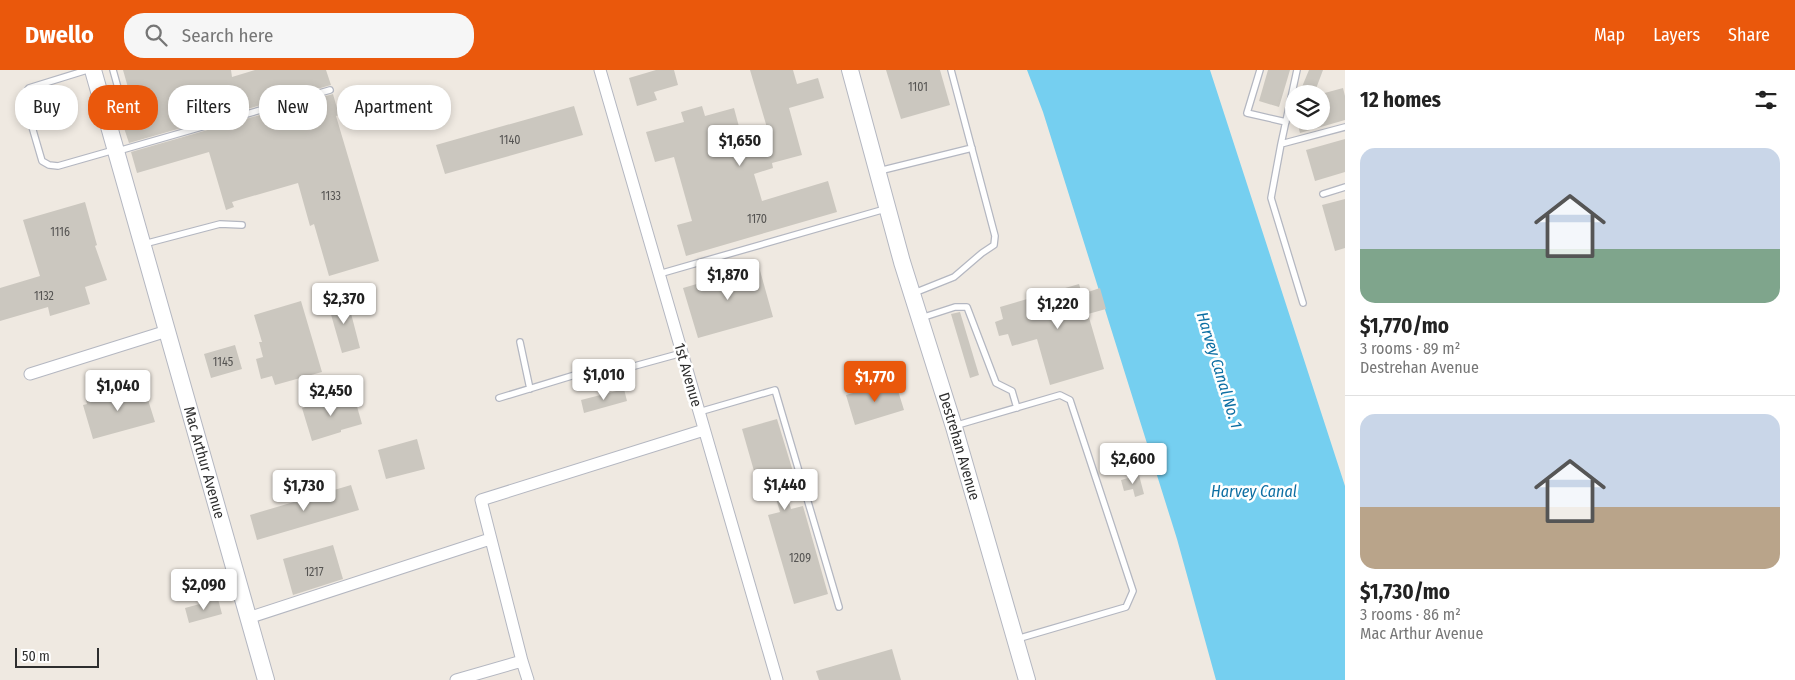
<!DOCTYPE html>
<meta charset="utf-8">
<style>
:root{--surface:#fff;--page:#f6f6f6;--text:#222;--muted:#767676;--line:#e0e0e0;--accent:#ea580c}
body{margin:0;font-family:"Fira Sans Condensed",sans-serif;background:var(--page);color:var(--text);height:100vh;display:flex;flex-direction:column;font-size:19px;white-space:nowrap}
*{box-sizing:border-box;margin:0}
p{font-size:16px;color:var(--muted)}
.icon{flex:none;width:28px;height:28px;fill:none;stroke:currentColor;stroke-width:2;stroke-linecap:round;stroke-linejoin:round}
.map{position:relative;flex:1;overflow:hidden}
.details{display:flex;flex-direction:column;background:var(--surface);width:450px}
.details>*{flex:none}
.banner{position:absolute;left:15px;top:15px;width:475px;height:45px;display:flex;gap:10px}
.fabs{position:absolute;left:1285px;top:15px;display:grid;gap:10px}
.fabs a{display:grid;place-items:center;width:45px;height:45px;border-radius:50%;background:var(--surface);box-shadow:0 2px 8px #0003;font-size:25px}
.scale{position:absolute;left:15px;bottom:12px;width:84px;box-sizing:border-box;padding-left:5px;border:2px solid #2e2e2e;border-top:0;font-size:14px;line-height:18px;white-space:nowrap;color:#2e2e2e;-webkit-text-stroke:4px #fff;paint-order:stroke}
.price{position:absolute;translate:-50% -42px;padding:0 11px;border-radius:5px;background:#fff;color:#222;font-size:16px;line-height:32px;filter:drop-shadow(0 1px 2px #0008)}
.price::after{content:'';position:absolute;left:50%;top:30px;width:15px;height:11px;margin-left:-8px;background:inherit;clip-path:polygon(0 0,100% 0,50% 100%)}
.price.current{background:var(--accent);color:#fff}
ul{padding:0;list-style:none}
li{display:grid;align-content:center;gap:10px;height:265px;padding:0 15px}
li+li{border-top:1px solid var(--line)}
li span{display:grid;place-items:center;height:155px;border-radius:15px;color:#555}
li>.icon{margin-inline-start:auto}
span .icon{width:90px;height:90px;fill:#fffc;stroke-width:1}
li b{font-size:21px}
h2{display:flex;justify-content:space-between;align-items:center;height:60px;padding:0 15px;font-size:21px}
.chip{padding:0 18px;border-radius:20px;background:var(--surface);box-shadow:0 2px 8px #0003;font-size:18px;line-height:45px}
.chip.current{background:var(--accent);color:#fff}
header{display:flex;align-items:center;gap:30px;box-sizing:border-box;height:70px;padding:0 25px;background:var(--accent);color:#fff}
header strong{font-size:24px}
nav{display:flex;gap:28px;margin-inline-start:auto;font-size:18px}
.search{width:350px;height:45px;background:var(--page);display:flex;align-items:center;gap:12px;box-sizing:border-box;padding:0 18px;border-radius:20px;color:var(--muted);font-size:19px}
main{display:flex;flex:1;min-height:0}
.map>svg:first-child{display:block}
</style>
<header>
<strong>Dwello</strong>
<div class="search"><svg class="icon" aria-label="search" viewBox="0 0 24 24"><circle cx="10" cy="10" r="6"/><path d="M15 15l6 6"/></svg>Search here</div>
<nav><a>Map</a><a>Layers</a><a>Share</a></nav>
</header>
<main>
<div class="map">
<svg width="1345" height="610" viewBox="0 0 1345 610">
<rect width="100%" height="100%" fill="#efe9e1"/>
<path fill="#75cff0" d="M1027 0H1210L1345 416V610H1216L1177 469 1043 42Z"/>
<path fill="#cbc7bf" d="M123 0H231L232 7 255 0H326L331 15 129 73 118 40 133 35Z
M656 0H674L678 15 654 22 657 30 637 36 629 8Z
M750 0H793L797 14 818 8 824 28 789 38 802 85 772 93 773 98 754 104 762 131 828 111 837 142 686 186 677 155 692 151 674 87 655 92 646 62 684 52 681 42 702 36 705 46 734 38 742 68 768 61Z
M886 0H940L950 35 901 49Z
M1268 0H1290L1279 37 1259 31Z
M1309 0H1323L1314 24H1299Z
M1343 18 1345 26V50L1300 63 1297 51H1321V24Z
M333 24 339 45 336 46 379 191 329 206 314 154 310 156 298 113 232 132 234 137 226 140 209 82 137 103 131 82Z
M574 36 583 65 445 104 436 75Z
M1345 69V102L1315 111 1306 80Z
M1345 129V178L1335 181 1322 135Z
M85 132 97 175 95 176 107 210 85 217 90 234 50 246 48 237 0 251V218L40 206 23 150Z
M720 196 723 207 759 197 773 247 698 268 683 218 707 211 704 201Z
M1079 214 1082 224 1100 218 1106 239 1088 244 1104 299 1050 315 1037 269 1012 276 1008 264 999 266 995 252 1003 249 1000 237Z
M347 228 360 278 342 283 328 234Z
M301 231 322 302 275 315 272 306 261 309 256 289 263 287 259 272H262L254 245Z
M960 242 979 305 970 308 951 244Z
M235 275 242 299 211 308 204 284Z
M895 311 904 340 855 355 846 325Z
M144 317 155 352 93 369 83 335 87 334 86 330 119 321 120 324Z
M624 319 627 331 584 343 581 330Z
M354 326 362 354 341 360V362L312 371 302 338 332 329 333 332Z
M777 349 798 418 786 422 791 439 803 436 828 524 794 534 768 445 780 442 775 425 762 429 742 359Z
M417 369 425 399 386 409 378 380Z
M1139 405 1144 424 1135 427 1133 419 1124 421 1121 410Z
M351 415 359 440 257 470 250 445Z
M333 475 343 509 293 525 283 489Z
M218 529 222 544 189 553 185 538Z
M892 579 901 610H819L816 601Z"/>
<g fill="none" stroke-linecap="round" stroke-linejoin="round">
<defs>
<path id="lane" d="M87 0 29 18 23 26 42 91 49 95 58 96 114 80
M1260 0 1247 43 1286 52
M1297 0 1281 74 1345 57
M104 31 120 25 113 0
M1281 74 1271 128 1303 233
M118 81 330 20
M879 101 972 78
M1323 124 1345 117
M144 174 220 154 242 155
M659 204 885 139
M914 223 954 207 982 183 994 175 995 166 951 0
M921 248 955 237H967L996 313 1012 321 1017 338
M520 272 530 319
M499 328 611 294 631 297 682 283
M699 342 775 320 839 537
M954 356 1060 325 1070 330 1133 521 1126 537 1017 569"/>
<path id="street" d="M600 0 777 610
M30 304 167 261
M248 548 490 469
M456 610 522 591
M528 610 522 591 481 430 704 360"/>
<g id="secondary">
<path id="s1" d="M93 0 266 610"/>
<path id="s2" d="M850 0 902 192 954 357 1027 610"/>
</g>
</defs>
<use href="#lane" stroke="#b4b7c1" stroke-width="8"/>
<use href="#street" stroke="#b4b7c1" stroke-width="13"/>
<use href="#secondary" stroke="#b4b7c1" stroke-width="18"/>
<use href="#lane" stroke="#fff" stroke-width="5.5"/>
<use href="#street" stroke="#fff" stroke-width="11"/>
<use href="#secondary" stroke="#fff" stroke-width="16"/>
</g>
<g text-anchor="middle" stroke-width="5" stroke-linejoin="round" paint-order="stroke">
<g font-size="12" fill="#555452">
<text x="918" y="21">1101</text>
<text x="510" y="74">1140</text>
<text x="331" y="130">1133</text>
<text x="757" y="153">1170</text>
<text x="60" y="166">1116</text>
<text x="44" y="230">1132</text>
<text x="223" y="296">1145</text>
<text x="800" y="492">1209</text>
<text x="314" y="506">1217</text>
</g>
<g font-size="15" fill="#2e2e2e" stroke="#fff">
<text transform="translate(688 305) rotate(74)" y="5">1st Avenue</text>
<text dy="5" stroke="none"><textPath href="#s2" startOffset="392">Destrehan Avenue</textPath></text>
<text dy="5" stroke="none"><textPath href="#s1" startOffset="408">Mac Arthur Avenue</textPath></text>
</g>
<g font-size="16" font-style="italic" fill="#0d6fa3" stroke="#fff">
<text transform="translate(1220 300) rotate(73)" y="6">Harvey Canal No. 1</text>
<text x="1254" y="427">Harvey Canal</text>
</g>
</g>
</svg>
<div class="fabs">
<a><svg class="icon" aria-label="layers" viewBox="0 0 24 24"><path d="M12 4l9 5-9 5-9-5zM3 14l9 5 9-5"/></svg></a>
</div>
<div class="scale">50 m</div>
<b class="price" style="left:740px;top:97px">$1,650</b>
<b class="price" style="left:728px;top:231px">$1,870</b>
<b class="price" style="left:344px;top:255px">$2,370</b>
<b class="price" style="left:1058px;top:260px">$1,220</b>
<b class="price" style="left:604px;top:331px">$1,010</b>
<b class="price current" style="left:875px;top:333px">$1,770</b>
<b class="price" style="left:118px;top:342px">$1,040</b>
<b class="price" style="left:331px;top:347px">$2,450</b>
<b class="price" style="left:1133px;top:415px">$2,600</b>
<b class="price" style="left:785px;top:441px">$1,440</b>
<b class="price" style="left:304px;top:442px">$1,730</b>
<b class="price" style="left:204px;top:541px">$2,090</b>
<div class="banner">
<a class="chip">Buy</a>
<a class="chip current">Rent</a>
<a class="chip">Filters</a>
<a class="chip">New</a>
<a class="chip">Apartment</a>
</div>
</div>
<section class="details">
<h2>12 homes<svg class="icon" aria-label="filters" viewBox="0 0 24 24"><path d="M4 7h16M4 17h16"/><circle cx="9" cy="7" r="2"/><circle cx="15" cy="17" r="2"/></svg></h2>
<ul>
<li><span style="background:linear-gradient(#c9d6e8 65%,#7fa58c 0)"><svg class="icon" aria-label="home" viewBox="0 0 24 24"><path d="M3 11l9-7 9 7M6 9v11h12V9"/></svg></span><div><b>$1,770/mo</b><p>3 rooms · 89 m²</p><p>Destrehan Avenue</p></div></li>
<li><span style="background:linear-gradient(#c9d6e8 60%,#b9a48a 0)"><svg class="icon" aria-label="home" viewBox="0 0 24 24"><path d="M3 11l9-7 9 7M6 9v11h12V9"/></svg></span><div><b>$1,730/mo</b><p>3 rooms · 86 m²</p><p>Mac Arthur Avenue</p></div></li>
</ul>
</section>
</main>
